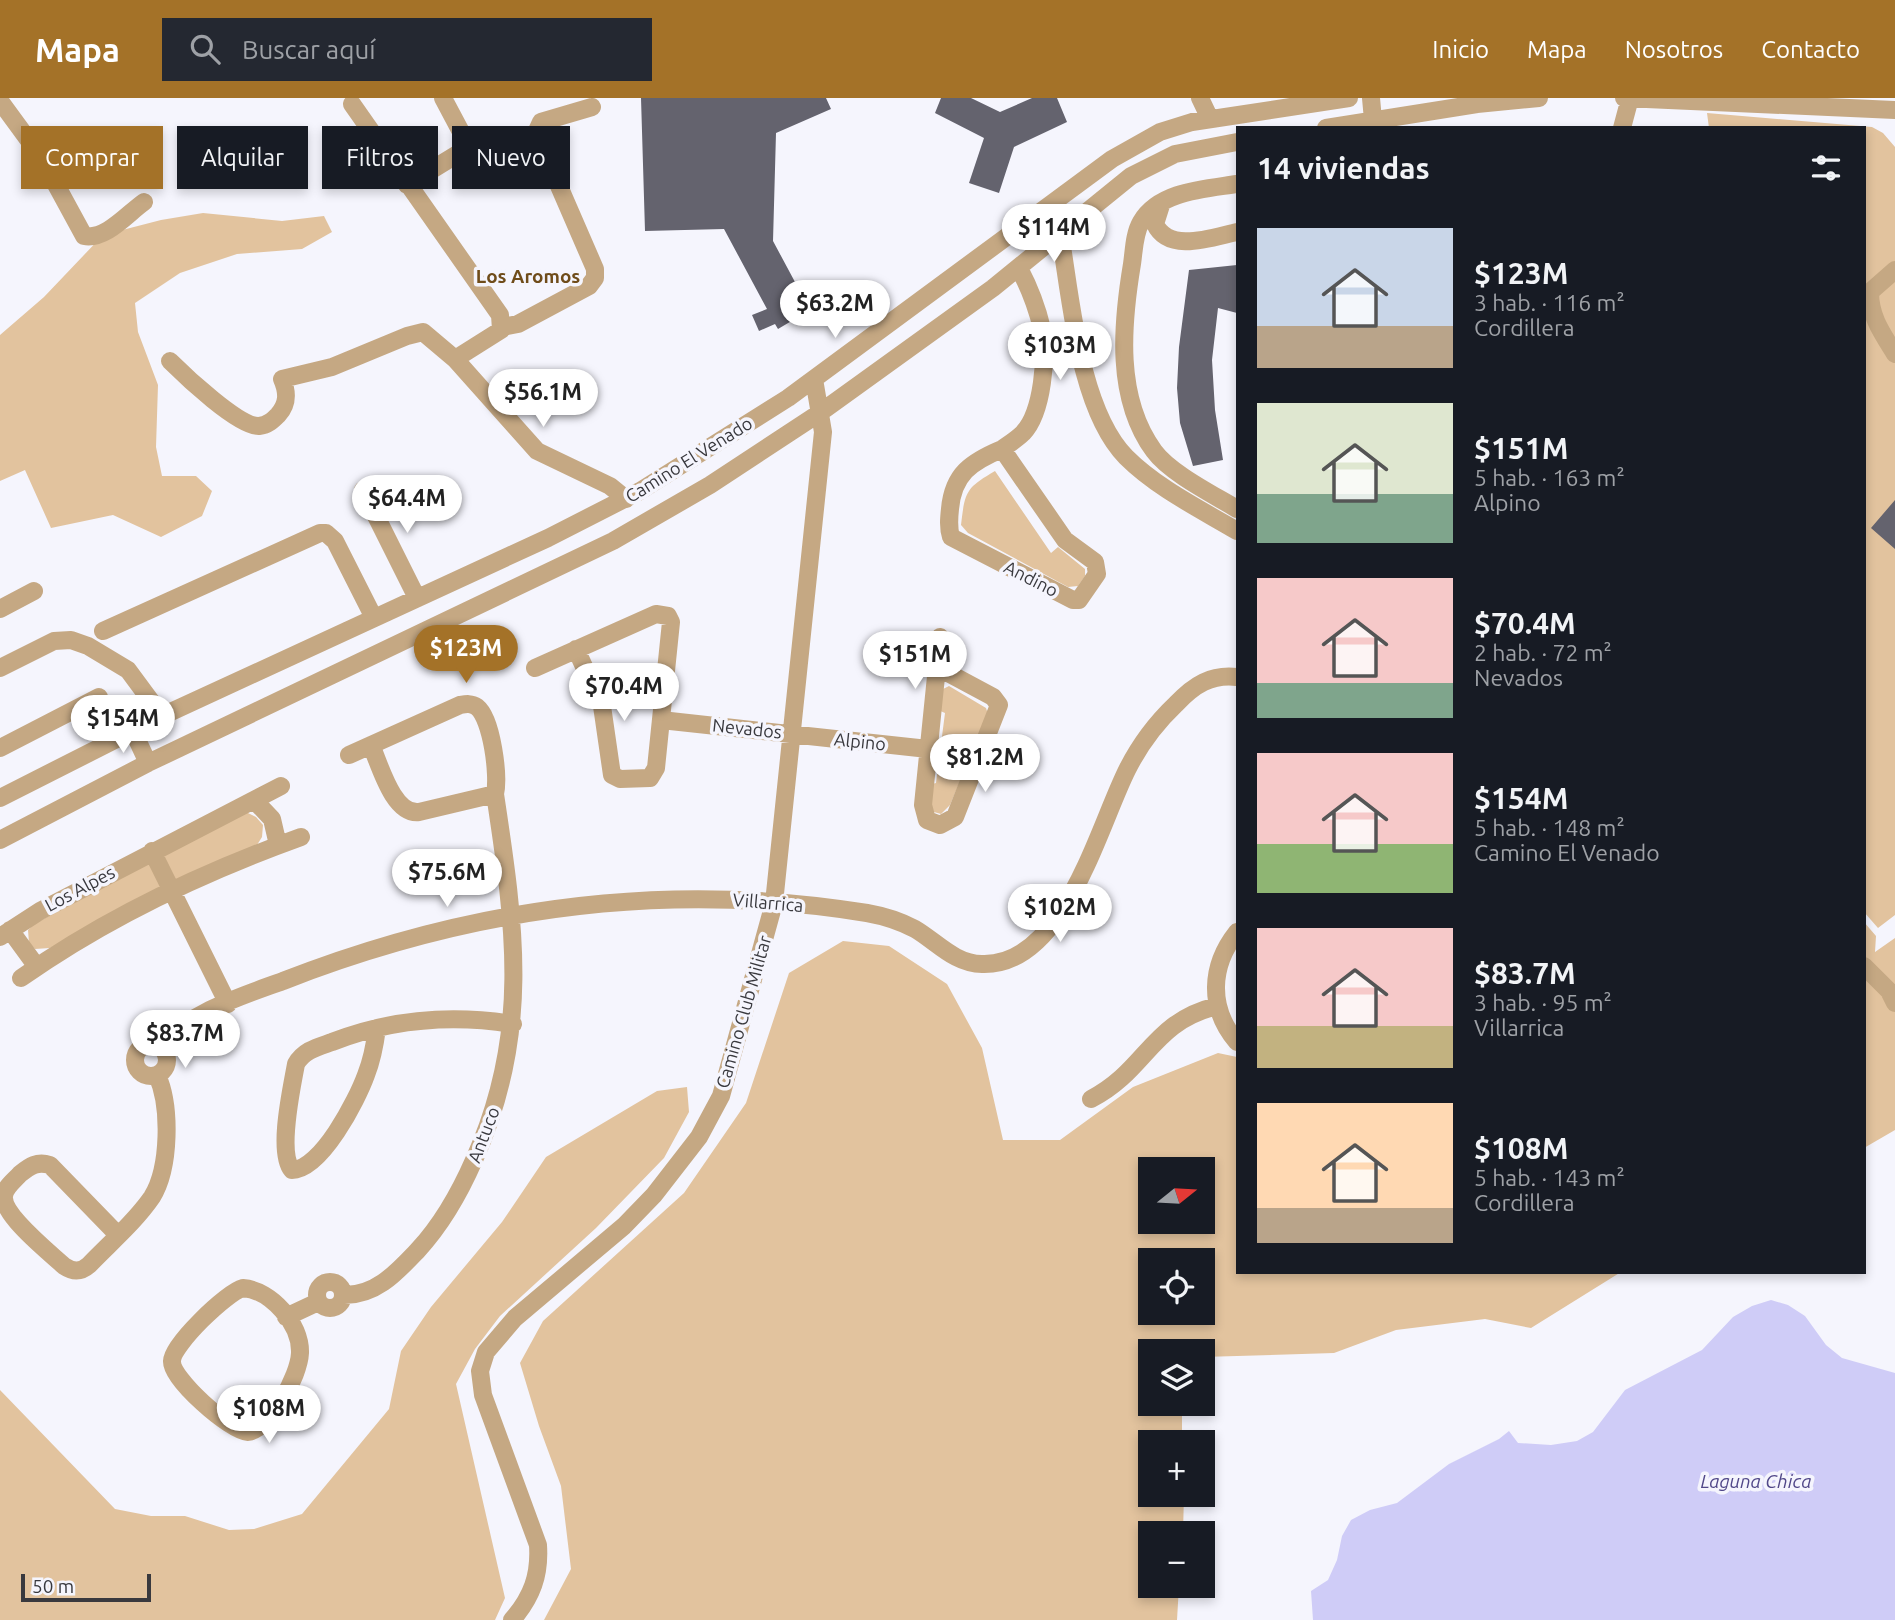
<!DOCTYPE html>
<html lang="es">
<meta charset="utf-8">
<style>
:root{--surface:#171b24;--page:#242831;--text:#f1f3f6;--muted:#9ea1a6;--accent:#a47228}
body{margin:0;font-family:Ubuntu,sans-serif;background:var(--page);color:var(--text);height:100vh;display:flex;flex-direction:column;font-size:26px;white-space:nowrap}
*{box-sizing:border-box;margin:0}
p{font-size:23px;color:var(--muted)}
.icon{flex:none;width:38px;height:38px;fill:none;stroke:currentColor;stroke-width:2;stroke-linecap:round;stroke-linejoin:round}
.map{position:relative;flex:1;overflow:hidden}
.side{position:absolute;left:1236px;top:28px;width:630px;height:1148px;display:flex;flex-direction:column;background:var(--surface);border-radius:0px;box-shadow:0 4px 10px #0003}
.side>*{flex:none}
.hud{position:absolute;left:21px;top:28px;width:665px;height:63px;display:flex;gap:14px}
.needle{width:46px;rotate:72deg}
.fabs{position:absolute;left:1138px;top:1059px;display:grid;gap:14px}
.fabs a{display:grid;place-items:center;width:77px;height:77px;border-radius:0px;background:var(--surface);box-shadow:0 4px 10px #0003;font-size:35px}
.scale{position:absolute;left:21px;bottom:18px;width:130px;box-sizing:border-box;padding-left:7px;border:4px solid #39393e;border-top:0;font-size:19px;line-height:24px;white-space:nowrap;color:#39393e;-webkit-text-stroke:5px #f5f5fd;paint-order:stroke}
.price{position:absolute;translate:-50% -60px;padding:0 16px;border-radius:24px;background:#fff;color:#222;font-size:23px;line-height:46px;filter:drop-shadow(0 2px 4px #0008)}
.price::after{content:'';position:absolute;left:50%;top:42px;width:21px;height:16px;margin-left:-10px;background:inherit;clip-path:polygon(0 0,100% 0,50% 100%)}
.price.on{background:var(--accent);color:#fff}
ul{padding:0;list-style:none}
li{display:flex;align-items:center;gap:21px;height:175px;padding:0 21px}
li span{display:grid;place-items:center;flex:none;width:196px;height:140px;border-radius:0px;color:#555}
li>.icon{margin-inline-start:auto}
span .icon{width:84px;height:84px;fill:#fffc;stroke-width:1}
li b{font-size:30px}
h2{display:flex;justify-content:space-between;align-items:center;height:84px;padding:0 21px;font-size:30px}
.chip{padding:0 24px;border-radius:0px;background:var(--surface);box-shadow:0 4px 10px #0003;font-size:24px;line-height:63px}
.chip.on{background:var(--accent);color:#fff}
header{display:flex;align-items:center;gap:42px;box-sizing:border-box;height:98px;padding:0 35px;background:var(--accent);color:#fff}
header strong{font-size:33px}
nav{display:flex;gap:38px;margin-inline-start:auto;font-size:24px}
.search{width:490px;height:63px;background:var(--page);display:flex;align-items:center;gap:18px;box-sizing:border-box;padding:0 24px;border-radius:0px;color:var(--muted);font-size:26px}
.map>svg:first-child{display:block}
</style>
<header>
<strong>Mapa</strong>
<div class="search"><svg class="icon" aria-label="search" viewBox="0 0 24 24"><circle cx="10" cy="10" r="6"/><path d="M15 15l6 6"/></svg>Buscar aquí</div>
<nav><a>Inicio</a><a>Mapa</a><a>Nosotros</a><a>Contacto</a></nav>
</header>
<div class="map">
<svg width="1895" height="1522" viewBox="0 0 1895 1522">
<rect width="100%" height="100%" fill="#f5f5fd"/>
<path fill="#e2c39e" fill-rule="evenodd" d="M1707 15 1872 29 1883 35 1895 49V817L1878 830 1864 814V30H1709Z
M203 115 282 123 324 118 332 134 302 151 237 156 180 175 135 205 138 234 158 287 156 349 162 378H196L212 393 202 418 161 439 113 417 51 430 25 372 0 383V237L44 199 103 137 161 122Z
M995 373 1051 455 1058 449 1085 471V478L1078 488 1068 489 968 435 961 427C965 393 966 390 995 373Z
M949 588 986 610 988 616 950 707 941 716 934 714 930 708 929 687 936 685 945 615 938 612 943 591Z
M246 714 256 719 263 727 262 739 257 747 50 850 35 851 29 845 28 832 34 826Z
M1864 824 1876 838 1875 854 1895 840V1032L1864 1050Z
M843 843 889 848 947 886 982 950 1003 1042H1060L1133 989 1218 955 1237 959V1174H1621L1531 1230 1485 1221 1396 1232 1334 1255 1202 1259V1253H1150V1306H1182V1344H1150V1396L1184 1397 1183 1435H1150V1488H1179L1177 1522H544L571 1471 561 1388 539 1328 520 1265 543 1223 684 1095 746 1005 789 875ZM1150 1071H1202V1124H1150ZM1150 1162H1202V1214H1150Z
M687 989 689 1014 664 1060 596 1130 500 1218 475 1251 456 1286 505 1500 495 1522H0V1292L115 1411 151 1418H185L229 1432 254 1431 302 1416 389 1311 401 1253 431 1209 502 1124 546 1059 657 993Z"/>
<path fill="#cfccf7" d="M1771 1202 1788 1207 1805 1218 1826 1247 1842 1260 1895 1275V1522H1313L1311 1493 1328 1482 1337 1462 1342 1438 1351 1422 1370 1412 1397 1405 1449 1366 1499 1341 1509 1333 1518 1345 1551 1347 1577 1343 1593 1334 1625 1292 1702 1252 1733 1219 1752 1208Z"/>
<path fill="#64636e" d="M641 0H826L831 11 776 35 773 143 810 212 778 231 775 226 759 233 752 217 767 211 724 131 645 133Z
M941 0H971L1000 14 1032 0H1057L1067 24 1014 49 999 95 969 85 984 40 935 15Z
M1237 167V215L1218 210 1212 262 1215 312 1223 362 1193 368 1180 325 1177 290 1179 249 1189 172Z
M1895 402V451L1871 430Z"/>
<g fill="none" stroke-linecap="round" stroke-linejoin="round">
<path stroke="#c5a883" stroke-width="18" d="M1200 0 1210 21
M1624 0 1895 12
M0 3 41 59 84 138C106 142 127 116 144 104
M352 6 500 217 501 232 455 261
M1326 30 1477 6 1539 0
M1370 30 1373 22 1371 0
M1622 30 1630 0
M1237 86C1205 91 1159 93 1141 124 1134 136 1134 153 1132 166 1122 226 1115 300 1154 353 1170 375 1214 397 1237 411
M407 87 469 49 443 0
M1162 104 1155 126C1169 156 1213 139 1237 134
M1060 136C1071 200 1079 311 1126 359 1157 390 1200 411 1237 433
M1895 172 1870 194C1870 219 1882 235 1895 256
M502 229 518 226 589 188 595 180V171L536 35 541 24 592 9
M170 263C185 278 239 329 259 328 268 327 273 322 278 317 288 306 288 295 282 281L332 269 407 238 423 234 455 261 537 353 610 388 626 401
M1002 351 1065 442 1095 464 1097 476 1079 502H1073L951 439C948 429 949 420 950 411 953 376 971 364 1002 351Z
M1002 351C1009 346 1017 341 1023 335 1043 314 1047 258 1042 231 1037 209 1029 189 1019 170
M363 392 417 500
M0 511 34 493
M103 533 320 435H326L335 443 374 520
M937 569 993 599 999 607 955 719 940 727 927 722 923 707 940 539
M0 570 54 543 71 542 88 548 128 572 162 618
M535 570 656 516 668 518 671 524 656 670 650 680 620 681 612 677 602 608 576 551
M661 622 928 651
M133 633 148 665
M371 647C380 667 393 717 419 714L495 696
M0 650 99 599
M0 700 162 618 548 440 640 393 788 300 1112 61 1160 34 1192 24 1349 0
M254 702 272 721 278 747
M0 742 148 665 613 443 710 387 821 314 993 190 1131 78 1175 56 1237 44
M152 753 228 906
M10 832 37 869
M1237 834C1210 868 1208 910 1237 944
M0 839 40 813 281 688
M1864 868 1889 893 1895 905
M21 880C106 820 204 774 301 739
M377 930C375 946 372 962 366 977 357 1002 321 1072 292 1072 277 1054 292 989 296 966 304 952 318 949 332 944 391 921 450 916 513 926
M135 962a16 16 0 1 1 32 0a16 16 0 1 1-32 0Z
M160 949C189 914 242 898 283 883 472 809 665 782 867 815 884 818 900 823 915 831 937 844 955 866 982 866 1063 869 1098 730 1127 672 1139 648 1156 625 1176 606 1194 587 1211 576 1237 579
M1091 1001C1147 972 1151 924 1217 908
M118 1137 50 1067C37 1063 30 1068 20 1076 14 1083 5 1089 4 1098 2 1117 50 1155 64 1168 73 1174 81 1174 89 1167 110 1145 135 1124 152 1099 170 1070 171 1008 157 977
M317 1197a13 13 0 1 1 26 0a13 13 0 1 1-26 0Z
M243 1190C271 1192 301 1226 300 1255 299 1278 271 1330 248 1334 230 1333 171 1281 172 1263 172 1247 227 1194 243 1190Z
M343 1197C376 1198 397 1174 418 1152 442 1126 460 1094 474 1062 531 936 515 828 495 696 499 678 492 621 477 609 471 605 466 606 460 607L349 657
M286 1219 318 1204
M512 1522C532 1499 540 1477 538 1447L483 1297 480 1273 486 1254 515 1220 624 1128 654 1097 699 1039 721 998 774 805 823 334 814 281"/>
</g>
<g text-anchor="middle" stroke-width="7" stroke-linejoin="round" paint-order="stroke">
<g font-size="18" fill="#39393e" stroke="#f5f5fd">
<text transform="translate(689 362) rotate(-32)" y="6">Camino El Venado</text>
<text transform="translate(1031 481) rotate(27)" y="6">Andino</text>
<text transform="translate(747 631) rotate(6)" y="6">Nevados</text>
<text transform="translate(860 644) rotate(6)" y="6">Alpino</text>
<text transform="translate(80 791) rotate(-28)" y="6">Los Alpes</text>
<text transform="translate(768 805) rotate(5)" y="6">Villarrica</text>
<text transform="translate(744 914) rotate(-74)" y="6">Camino Club Militar</text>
<text transform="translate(484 1037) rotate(-69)" y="6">Antuco</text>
</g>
<g font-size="19" font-weight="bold" fill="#6f4c1a" stroke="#f5f5fd">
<text x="528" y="185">Los Aromos</text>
</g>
<g font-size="19" font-style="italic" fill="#514889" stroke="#f5f5fd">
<text x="1756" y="1390">Laguna Chica</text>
</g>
</g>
</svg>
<div class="fabs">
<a><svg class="needle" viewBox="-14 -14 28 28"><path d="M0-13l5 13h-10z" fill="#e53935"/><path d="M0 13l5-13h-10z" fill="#9ea1a6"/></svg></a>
<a><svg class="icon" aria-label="locate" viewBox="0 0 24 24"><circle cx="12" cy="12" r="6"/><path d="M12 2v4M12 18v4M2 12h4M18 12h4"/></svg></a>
<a><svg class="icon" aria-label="layers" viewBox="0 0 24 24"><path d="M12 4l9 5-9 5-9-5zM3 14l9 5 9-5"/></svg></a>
<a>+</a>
<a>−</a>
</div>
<div class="scale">50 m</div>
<b class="price" style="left:1054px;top:166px">$114M</b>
<b class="price" style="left:835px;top:242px">$63.2M</b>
<b class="price" style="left:1060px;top:284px">$103M</b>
<b class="price" style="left:543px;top:331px">$56.1M</b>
<b class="price" style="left:407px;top:437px">$64.4M</b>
<b class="price on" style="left:466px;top:587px">$123M</b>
<b class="price" style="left:915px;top:593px">$151M</b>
<b class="price" style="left:624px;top:625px">$70.4M</b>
<b class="price" style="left:123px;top:657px">$154M</b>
<b class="price" style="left:985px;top:696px">$81.2M</b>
<b class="price" style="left:447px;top:811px">$75.6M</b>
<b class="price" style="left:1060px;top:846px">$102M</b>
<b class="price" style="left:185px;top:972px">$83.7M</b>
<b class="price" style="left:269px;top:1347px">$108M</b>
<div class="hud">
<a class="chip on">Comprar</a>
<a class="chip">Alquilar</a>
<a class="chip">Filtros</a>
<a class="chip">Nuevo</a>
</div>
<section class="side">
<h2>14 viviendas<svg class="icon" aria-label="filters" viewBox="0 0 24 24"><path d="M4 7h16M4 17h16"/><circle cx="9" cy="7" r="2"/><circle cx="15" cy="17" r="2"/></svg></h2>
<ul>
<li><span style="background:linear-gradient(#c9d6e8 70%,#b9a48a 0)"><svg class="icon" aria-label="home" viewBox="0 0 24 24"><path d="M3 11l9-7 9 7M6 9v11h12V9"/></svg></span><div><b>$123M</b><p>3 hab. · 116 m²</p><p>Cordillera</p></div></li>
<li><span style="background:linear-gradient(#dfe7d0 65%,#7fa58c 0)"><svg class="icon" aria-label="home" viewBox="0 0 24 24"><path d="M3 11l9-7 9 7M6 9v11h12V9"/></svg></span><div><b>$151M</b><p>5 hab. · 163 m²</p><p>Alpino</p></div></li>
<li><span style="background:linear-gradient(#f6c9c9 75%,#7fa58c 0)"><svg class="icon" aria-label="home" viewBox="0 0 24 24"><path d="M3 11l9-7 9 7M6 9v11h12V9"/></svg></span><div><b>$70.4M</b><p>2 hab. · 72 m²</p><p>Nevados</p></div></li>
<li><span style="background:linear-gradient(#f6c9c9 65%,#8fb573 0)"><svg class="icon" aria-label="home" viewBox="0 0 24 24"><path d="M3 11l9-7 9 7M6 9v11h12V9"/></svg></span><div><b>$154M</b><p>5 hab. · 148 m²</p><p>Camino El Venado</p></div></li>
<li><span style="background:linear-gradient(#f6c9c9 70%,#c2b280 0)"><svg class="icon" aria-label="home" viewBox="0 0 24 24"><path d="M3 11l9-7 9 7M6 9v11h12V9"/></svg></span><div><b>$83.7M</b><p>3 hab. · 95 m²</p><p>Villarrica</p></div></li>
<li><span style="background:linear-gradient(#ffd9b3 75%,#b9a48a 0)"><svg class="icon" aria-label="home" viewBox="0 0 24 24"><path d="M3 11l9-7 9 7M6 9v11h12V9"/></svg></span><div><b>$108M</b><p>5 hab. · 143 m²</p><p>Cordillera</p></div></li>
</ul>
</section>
</div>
